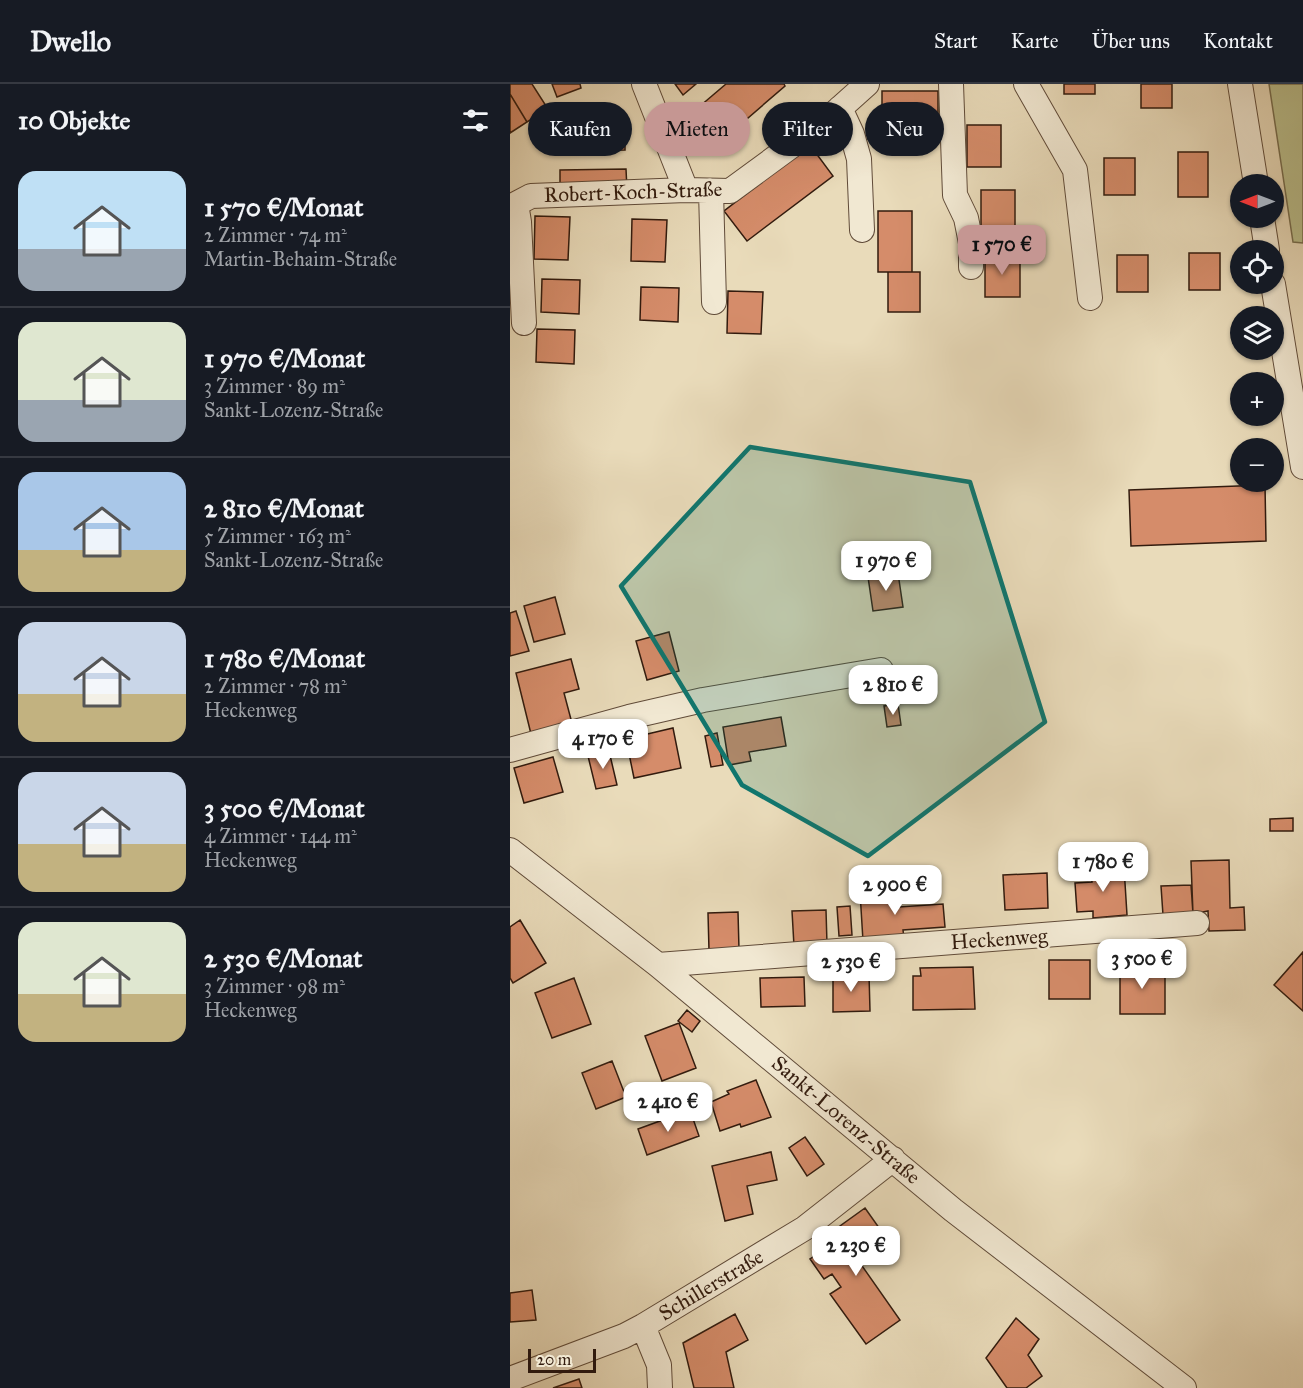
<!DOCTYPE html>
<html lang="de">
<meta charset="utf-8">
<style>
:root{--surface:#171b24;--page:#242831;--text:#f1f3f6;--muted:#9ea1a6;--line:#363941;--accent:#c59692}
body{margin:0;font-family:"IM FELL Great Primer",serif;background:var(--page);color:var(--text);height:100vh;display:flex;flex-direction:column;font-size:22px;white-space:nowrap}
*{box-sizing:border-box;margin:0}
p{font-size:20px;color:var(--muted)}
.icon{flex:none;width:33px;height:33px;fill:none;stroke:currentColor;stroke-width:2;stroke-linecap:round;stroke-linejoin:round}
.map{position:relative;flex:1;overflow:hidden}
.details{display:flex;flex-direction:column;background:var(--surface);width:510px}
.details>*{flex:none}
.top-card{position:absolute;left:18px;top:18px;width:570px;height:54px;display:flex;gap:12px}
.needle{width:39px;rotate:270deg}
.tools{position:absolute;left:720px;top:90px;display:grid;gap:12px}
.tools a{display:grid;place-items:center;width:54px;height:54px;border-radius:50%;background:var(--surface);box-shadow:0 2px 4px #0004;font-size:30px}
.scale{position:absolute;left:18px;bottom:15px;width:68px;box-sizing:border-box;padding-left:6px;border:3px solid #321b0e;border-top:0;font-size:16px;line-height:21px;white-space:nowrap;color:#321b0e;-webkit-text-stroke:4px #f1e8d2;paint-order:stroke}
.price{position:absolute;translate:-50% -51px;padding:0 14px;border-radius:12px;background:#fff;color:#222;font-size:20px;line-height:39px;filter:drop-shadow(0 2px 3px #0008)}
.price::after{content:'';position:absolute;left:50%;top:36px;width:18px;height:14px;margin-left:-9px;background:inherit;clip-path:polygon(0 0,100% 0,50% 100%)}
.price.current{background:var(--accent);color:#111}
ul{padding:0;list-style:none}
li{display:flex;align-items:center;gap:18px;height:150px;padding:0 18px}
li+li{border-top:2px solid var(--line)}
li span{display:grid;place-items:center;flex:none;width:168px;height:120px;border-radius:18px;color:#555}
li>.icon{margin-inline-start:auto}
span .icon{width:72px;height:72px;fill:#fffc;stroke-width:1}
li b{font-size:26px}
h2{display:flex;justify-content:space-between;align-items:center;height:72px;padding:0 18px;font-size:26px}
.chip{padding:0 21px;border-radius:27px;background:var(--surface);box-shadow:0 2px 4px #0004;font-size:21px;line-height:54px}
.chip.current{background:var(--accent);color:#111}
header{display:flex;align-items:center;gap:36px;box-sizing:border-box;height:84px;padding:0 30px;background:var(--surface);border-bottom:2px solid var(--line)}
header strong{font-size:28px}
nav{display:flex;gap:33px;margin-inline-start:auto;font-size:21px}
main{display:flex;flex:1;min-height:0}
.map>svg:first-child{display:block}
</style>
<header>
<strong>Dwello</strong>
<nav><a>Start</a><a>Karte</a><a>Über uns</a><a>Kontakt</a></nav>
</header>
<main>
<section class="details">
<h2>10 Objekte<svg class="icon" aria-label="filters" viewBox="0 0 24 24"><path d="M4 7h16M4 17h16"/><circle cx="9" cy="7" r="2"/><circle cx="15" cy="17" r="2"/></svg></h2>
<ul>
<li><span style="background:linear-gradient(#bfe0f5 65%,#9aa5b1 0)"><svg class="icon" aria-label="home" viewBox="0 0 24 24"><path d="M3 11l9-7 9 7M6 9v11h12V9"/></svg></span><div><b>1 570 €/Monat</b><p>2 Zimmer · 74 m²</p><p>Martin-Behaim-Straße</p></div></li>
<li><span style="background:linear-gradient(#dfe7d0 65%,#9aa5b1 0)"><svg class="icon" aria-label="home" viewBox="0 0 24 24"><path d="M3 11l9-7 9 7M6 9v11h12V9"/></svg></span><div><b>1 970 €/Monat</b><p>3 Zimmer · 89 m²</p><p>Sankt-Lozenz-Straße</p></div></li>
<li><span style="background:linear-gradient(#a9c7e8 65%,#c2b280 0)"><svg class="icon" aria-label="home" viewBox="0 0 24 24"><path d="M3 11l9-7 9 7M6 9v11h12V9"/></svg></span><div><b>2 810 €/Monat</b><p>5 Zimmer · 163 m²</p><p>Sankt-Lozenz-Straße</p></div></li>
<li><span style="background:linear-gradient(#c9d6e8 60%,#c2b280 0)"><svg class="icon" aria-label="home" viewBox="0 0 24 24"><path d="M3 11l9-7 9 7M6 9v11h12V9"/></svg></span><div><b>1 780 €/Monat</b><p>2 Zimmer · 78 m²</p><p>Heckenweg</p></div></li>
<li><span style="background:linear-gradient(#c9d6e8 60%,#c2b280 0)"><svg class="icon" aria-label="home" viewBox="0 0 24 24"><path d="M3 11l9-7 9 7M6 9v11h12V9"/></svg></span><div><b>3 500 €/Monat</b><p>4 Zimmer · 144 m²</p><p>Heckenweg</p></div></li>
<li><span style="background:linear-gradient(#dfe7d0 60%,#c2b280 0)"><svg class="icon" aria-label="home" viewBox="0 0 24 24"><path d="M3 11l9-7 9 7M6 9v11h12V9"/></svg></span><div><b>2 530 €/Monat</b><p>3 Zimmer · 98 m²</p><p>Heckenweg</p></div></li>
</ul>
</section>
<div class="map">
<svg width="793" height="1304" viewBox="0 0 793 1304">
<rect width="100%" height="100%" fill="#e9dbba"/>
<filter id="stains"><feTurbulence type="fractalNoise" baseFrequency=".00333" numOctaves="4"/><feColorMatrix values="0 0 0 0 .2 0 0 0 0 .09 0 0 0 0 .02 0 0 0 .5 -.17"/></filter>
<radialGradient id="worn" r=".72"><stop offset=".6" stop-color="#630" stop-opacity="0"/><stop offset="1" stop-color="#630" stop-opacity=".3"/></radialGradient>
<path fill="#babf8d" stroke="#766d4e" stroke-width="1.5" d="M759 0H793V159L783 158Z"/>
<path fill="#d58c6a" stroke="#321b0e" stroke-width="1.5" d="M0 0H22L38 25 17 38 0 10Z
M42 0H70L71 4 47 13Z
M165 0H186L173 11Z
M216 0H274L275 2 209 59 183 28Z
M554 0H585V10H554Z
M631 0H662V24H631Z
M372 7H428V49H372Z
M0 10 17 38 0 49Z
M457 41H491V83H457Z
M50 46H115V66L51 67Z
M300 61 323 92 237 157 214 127Z
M668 68H698V113H668Z
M594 74H625V111H594Z
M116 85 117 106 50 107V86Z
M471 106H505V148H471Z
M368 127H402V188H368Z
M25 132 60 133 58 176 24 175Z
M122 135 157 136 155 178 121 177Z
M679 169H710V206H679Z
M475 171H510V213H475Z
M607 171H638V208H607Z
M378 188H410V228H378Z
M32 195 70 196 69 230 31 228Z
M131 203 169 204 168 238 130 236Z
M218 207 253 208 251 250 217 249Z
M27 245 65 246 64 280 26 278Z
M755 401 756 457 621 462 619 406Z
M388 489 393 523 363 527 358 493Z
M45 513 55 550 24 558 14 522Z
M6 527 19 567 0 572V529Z
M159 548 169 587 137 596 126 557Z
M61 575 69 605 54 609 63 643 22 654 6 589Z
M388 620 391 641 377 643 374 622Z
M271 633 276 662 239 668 241 677 219 681 213 643Z
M163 644 171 684 124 694 116 655Z
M207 649 213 681 201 683 195 652Z
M99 667 107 701 86 705 78 672Z
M43 673 53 708 14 719 4 684Z
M783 734V747H760V735Z
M719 776 720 824 734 823 735 846 699 847 698 827 683 830 681 777Z
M614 783 617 831 583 834V827L567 828 565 799 582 798 581 785Z
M537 789 538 824 495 826 493 791Z
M681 801 683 830 653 831 651 802Z
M388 806 389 823 433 820 435 843 393 846 394 854 353 857 350 808Z
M340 822 342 851 329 852 327 823Z
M316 826 317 860 284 862 282 827Z
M228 828 229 865 199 866 198 829Z
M10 836 36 879 3 899 0 894V843Z
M793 868V927L764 901Z
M539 876H580V915H539Z
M610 881H655V930H610Z
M463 883 465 925 403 926V892H411L410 884Z
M359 890 360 927 323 928V891Z
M294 893 295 922 251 923 250 894Z
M64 894 81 940 42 954 25 909Z
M177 926 190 937 182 948 168 937Z
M169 939 186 984 152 997 135 952Z
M102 977 116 1013 86 1025 72 989Z
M246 996 261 1033 231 1043 230 1040 210 1047 201 1018 219 1010 217 1007Z
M180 1026 189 1052 137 1071 128 1045Z
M295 1053 314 1080 297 1092 279 1064Z
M261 1068 267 1096 237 1102 243 1130 215 1137 202 1082Z
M355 1124 372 1148 343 1169 390 1236 356 1260 320 1210 331 1203 322 1190 314 1195 300 1175 318 1163 312 1155Z
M22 1206 26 1236 0 1238V1209Z
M225 1230 238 1256 216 1268 224 1304H184L173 1259Z
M506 1234 529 1255 518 1271 532 1292 516 1304H497L476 1274Z
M69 1295 72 1304H43Z"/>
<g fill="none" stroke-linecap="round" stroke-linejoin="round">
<defs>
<path id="minor" d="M134 0 176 106
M441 0 445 111 456 134 461 159V183
M516 0 565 86 580 214
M730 0 746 100
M330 24 342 50 349 75 352 146
M201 107 204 218
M6 120 9 138 14 239
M0 123 21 112 176 106 220 107 318 35 357 0
M752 134 757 166
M763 200 793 383
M0 666 119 633 193 616 371 586
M0 766 148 881 443 1126 674 1304
M148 881 687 839
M133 1242 149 1281 150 1304
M0 1295 114 1252 133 1242 295 1144 383 1075"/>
</defs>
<use href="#minor" stroke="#604b39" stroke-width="26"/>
<use href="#minor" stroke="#f1e8d2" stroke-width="24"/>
</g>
<path fill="#0f766e" fill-opacity="0.2" stroke="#0f766e" stroke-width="4.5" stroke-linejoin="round" d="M240 363 460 398 535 638 358 772 232 701 111 502Z"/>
<g text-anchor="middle" stroke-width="5" stroke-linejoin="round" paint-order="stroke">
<g font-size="21" fill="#321b0e" stroke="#f1e8d2">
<text transform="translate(123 108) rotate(-2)" y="7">Robert-Koch-Straße</text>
<text transform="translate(489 855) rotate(-4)" y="7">Heckenweg</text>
<text transform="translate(336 1036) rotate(40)" y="7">Sankt-Lorenz-Straße</text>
<text transform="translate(201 1201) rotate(-31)" y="7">Schillerstraße</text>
</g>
</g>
<rect width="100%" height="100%" filter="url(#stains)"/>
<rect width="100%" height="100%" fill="url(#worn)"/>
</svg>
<div class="tools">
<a><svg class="needle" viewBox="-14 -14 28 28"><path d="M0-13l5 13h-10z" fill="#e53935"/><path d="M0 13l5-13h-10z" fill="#9ea1a6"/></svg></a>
<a><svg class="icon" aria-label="locate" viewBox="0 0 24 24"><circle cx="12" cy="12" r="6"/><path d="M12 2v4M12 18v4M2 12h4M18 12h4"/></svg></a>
<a><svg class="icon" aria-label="layers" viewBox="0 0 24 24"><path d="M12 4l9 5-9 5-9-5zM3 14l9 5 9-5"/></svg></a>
<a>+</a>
<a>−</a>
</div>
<div class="scale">20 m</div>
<b class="price current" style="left:492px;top:192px">1 570 €</b>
<b class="price" style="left:376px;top:508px">1 970 €</b>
<b class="price" style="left:383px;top:632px">2 810 €</b>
<b class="price" style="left:93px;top:686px">4 170 €</b>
<b class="price" style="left:593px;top:809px">1 780 €</b>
<b class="price" style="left:385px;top:832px">2 900 €</b>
<b class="price" style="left:632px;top:906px">3 500 €</b>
<b class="price" style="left:341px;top:909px">2 530 €</b>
<b class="price" style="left:158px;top:1049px">2 410 €</b>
<b class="price" style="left:346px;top:1193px">2 230 €</b>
<div class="top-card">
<a class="chip">Kaufen</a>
<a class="chip current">Mieten</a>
<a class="chip">Filter</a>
<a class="chip">Neu</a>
</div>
</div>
</main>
